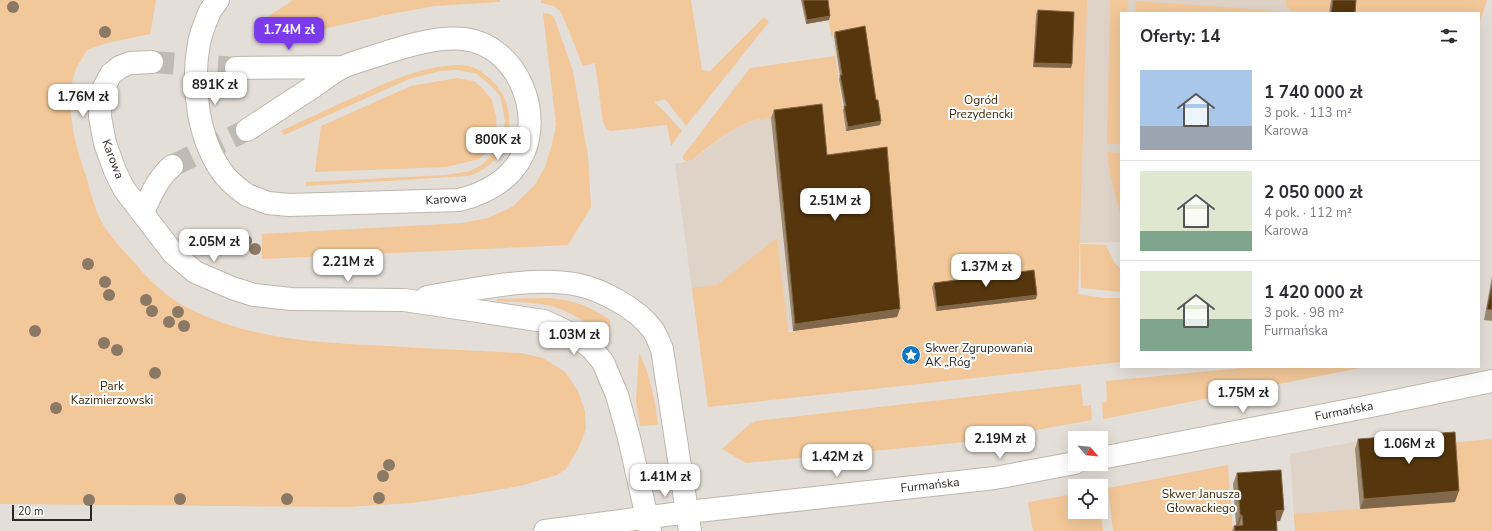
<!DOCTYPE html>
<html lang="pl">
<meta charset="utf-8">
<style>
:root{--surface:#fff;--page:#f2f2f3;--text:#2b2b33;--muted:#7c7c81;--line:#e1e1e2;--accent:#7c3aed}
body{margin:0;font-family:"Nunito Sans",sans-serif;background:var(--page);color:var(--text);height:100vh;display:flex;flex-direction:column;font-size:15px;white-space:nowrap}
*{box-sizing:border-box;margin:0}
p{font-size:13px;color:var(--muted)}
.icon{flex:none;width:22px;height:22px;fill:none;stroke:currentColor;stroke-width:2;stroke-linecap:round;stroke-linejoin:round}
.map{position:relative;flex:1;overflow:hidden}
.details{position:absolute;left:1120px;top:12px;width:360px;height:356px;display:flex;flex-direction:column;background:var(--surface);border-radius:0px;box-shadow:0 4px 16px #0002}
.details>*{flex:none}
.needle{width:26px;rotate:117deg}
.fabs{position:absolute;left:1068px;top:431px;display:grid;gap:8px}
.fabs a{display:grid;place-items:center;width:40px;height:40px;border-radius:0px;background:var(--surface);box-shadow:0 4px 16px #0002;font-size:20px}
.scale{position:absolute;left:12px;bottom:10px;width:80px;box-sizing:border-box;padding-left:4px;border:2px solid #2b2826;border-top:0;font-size:11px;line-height:14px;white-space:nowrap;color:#2b2826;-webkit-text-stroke:3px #fff;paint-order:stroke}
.price{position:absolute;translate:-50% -34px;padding:0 9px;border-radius:8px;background:#fff;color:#222;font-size:13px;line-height:26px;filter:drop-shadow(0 1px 2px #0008)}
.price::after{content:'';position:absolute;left:50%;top:24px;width:12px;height:9px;margin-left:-6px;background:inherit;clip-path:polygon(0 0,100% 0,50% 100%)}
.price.current{background:var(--accent);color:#fff}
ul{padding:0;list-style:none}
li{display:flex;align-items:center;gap:12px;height:100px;padding:0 20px}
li+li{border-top:1px solid var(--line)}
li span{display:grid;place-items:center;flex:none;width:112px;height:80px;border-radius:0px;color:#555}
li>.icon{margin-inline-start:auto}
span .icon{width:48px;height:48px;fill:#fffc;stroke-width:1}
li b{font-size:17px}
h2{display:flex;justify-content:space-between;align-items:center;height:48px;padding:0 20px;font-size:17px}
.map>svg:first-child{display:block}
</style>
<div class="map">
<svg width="1492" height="531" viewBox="0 0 1492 531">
<rect width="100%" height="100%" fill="#e4ded8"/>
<path fill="#dfd3c7" d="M826 0H1487L1479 25V13H1121V242L1079 243 1078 294 699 342 675 164 692 160 732 130 744 124 754 120 844 109Z
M1451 436 1452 443 1492 439V531H1295L1290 454 1353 442Z"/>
<path fill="#f2c799" d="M0 0H156L150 34 107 43 87 50C84 56 79 62 76 69 63 101 75 145 86 176 90 190 94 206 100 219 108 234 121 248 132 260 148 279 167 298 190 309 251 340 322 343 389 346 433 349 477 351 521 353L543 358 565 372 578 391 585 411 586 429 578 449 566 469 557 475 520 486 473 494 412 503 347 507 0 504Z
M293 0H500V2L435 6 385 15 319 30 267 38 266 18Z
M541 0H691L702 70 710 71 764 17 769 22 686 126 665 99 654 102 663 110 682 131 671 146 667 125 610 131 606 128 603 122 595 63 583 66 561 12 554 6 541 3Z
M826 0H1087L1078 294 1104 298H1121V362L708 407 692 288 717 285 777 238 788 332 897 317 824 162 819 112 754 120C730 128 711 145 692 160L686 161 683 159V156L750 68 835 56 846 131 880 125 834 36H831Z
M1110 0H1128L1127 13H1121L1120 144H1107Z
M1286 0H1331L1329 13H1294L1286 6Z
M1355 0H1487L1479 25V13H1353Z
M1136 1 1279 11 1278 13H1135Z
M543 13 550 14 554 17 573 71 588 156 591 207 568 245 262 259V234L463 223 488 218 512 207 534 186 545 167 552 144 556 125Z
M456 65C460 65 464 65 468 66 475 67 482 72 487 76 524 105 513 163 468 176L306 186V182L446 175 470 171 482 165 498 148 503 136 505 120 500 96 488 83 475 73 455 70 440 71 409 79 284 135 281 131C307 119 333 106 360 95 391 80 421 67 456 65Z
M457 78 474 81 481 87 492 100 496 116 497 133 490 149 479 159 447 167 315 172 321 126 411 86Z
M1107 152 1121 153V217L1110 174Z
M1080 244 1106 245 1114 262 1121 269V292L1081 288Z
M549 298C574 300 590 306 610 320L609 344C596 324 563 307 541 304 526 302 511 302 497 301V299Z
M639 352C650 375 655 399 658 425L640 426 636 401Z
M1252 367H1365L1103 419 1102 402H1107L1106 381Z
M1081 384 1083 406 1091 405 1092 420 976 441 746 463 722 449 750 424 756 421Z
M1492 439V531H1295L1294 514 1455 502 1451 443Z
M1228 465 1233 531H1113L1108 488Z
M1075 494V512H1101L1103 531H1033L1028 502Z"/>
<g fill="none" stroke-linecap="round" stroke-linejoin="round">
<path stroke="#bfbab4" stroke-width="22" stroke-dasharray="22 11" stroke-linecap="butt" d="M152 62 236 68
M172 166 247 130"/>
<defs>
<path id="minor" d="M210 11 218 0
M152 62 130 63 120 67 111 74 101 93 100 117 105 143 115 171 124 189 173 253 195 272 232 288 254 295 291 299 404 300 544 321 576 336 592 349 603 362 617 395 629 438 650 531
M236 68 343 67
M247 130C269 116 291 101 313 87 323 80 333 72 343 67 352 63 363 60 372 57 400 48 434 36 464 39 517 45 546 115 520 160 506 183 484 194 459 200L289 205 268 203 247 195
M143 212C151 195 157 179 172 166
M427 297C471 290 536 275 579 285 593 288 606 294 618 301 631 308 644 318 653 330 657 336 659 343 662 349L690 531
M1101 458 1371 406 1492 381
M545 531 688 512 995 478 1075 463"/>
</defs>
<use href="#minor" stroke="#bcb6af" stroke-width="24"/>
<use href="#minor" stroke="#fff" stroke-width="22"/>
<defs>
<path id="minor-bridge" d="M210 11C206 21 201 32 199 43 191 86 198 143 226 177 232 184 240 190 247 195"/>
</defs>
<use href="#minor-bridge" stroke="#bcb6af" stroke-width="24" stroke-linecap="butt"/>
<use href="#minor-bridge" stroke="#fff" stroke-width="22"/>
</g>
<g fill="#8a7964">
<circle cx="13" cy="7" r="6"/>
<circle cx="105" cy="32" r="6"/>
<circle cx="246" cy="241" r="6"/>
<circle cx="255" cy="249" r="6"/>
<circle cx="88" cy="264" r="6"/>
<circle cx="105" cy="282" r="6"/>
<circle cx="109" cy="295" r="6"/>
<circle cx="146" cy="300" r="6"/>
<circle cx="152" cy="311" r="6"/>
<circle cx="178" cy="312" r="6"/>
<circle cx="169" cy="322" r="6"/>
<circle cx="184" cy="326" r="6"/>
<circle cx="35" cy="331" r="6"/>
<circle cx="104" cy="343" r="6"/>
<circle cx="117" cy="350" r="6"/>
<circle cx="155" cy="373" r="6"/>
<circle cx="56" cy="408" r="6"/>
<circle cx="389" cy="465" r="6"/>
<circle cx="383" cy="476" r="6"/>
<circle cx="379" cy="498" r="6"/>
<circle cx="180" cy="499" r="6"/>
<circle cx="287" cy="499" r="6"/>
<circle cx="89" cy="500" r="6"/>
</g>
<path fill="#9d8a72" d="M801 0H828L830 16 829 20 806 24Z
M1331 0H1356L1355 13H1329Z
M1038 10 1072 64 1071 68 1033 67 1036 14Z
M835 32 876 100 881 121 880 125 846 131 843 110 844 107 839 79 840 76 834 36Z
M774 110 827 155 897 317 793 331 771 118Z
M988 271 1036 299 936 311 932 287 934 283 971 278 975 275 976 273 980 274 987 273Z
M1492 276V321L1484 320Z
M1358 439 1455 502 1360 509 1355 449Z
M1237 473 1280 521H1277V531H1232L1234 526 1236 525 1233 484Z"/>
<path fill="#81684a" d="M830 16 829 20 806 24 807 20Z
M1034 63 1072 64 1071 68 1033 67Z
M881 121 880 125 846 131 848 127Z
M1037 295 1036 299 936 311 937 307Z
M900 309 897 317 793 331 795 324Z
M1459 491 1455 502 1360 509 1364 499Z
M1284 510 1280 521 1272 522 1276 511Z
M1240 515H1242L1239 525 1236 526Z"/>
<path fill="#56360d" stroke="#81684a" d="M803 0H828L830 16 807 20Z
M1333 0H1356L1355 13H1331Z
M1038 10 1074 12 1072 64 1034 63Z
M865 26 876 100H878L881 121 848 127 844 106H846L840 75H842L835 32Z
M822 104 827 155 887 147 900 309 795 324 774 110Z
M1034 270 1037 295 937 307 934 283 971 278 977 274 976 273 979 272 980 274 987 273 988 271H991L997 275Z
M1492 285V310L1487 309Z
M1455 432 1459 491 1364 499 1358 439Z
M1281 470 1284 510 1276 511 1277 531H1235L1234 526 1243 525 1242 515H1240L1237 473Z"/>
<defs>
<symbol id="sight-disc" viewBox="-11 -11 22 22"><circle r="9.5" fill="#1076c1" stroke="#fff"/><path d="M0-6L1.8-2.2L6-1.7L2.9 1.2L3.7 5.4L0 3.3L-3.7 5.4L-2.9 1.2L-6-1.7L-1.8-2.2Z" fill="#fff"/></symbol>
</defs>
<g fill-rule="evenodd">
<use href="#sight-disc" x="900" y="344" width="22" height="22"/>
</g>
<g text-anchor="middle" stroke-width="4" stroke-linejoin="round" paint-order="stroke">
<g font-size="12" fill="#402706" stroke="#fff">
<text x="981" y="104">Ogród<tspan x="981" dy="14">Prezydencki</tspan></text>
<text x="112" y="390">Park<tspan x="112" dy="14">Kazimierzowski</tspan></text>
<text x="1201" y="498">Skwer Janusza<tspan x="1201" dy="14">Głowackiego</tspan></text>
</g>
<g font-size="12" fill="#2b2826" stroke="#fff">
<text transform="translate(113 159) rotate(69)" y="4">Karowa</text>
<text transform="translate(446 199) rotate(-4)" y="4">Karowa</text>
<text transform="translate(1344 411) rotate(-11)" y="4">Furmańska</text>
<text transform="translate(930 485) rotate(-6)" y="4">Furmańska</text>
</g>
<g font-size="12" fill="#2b2826" stroke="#fff" text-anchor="start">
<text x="925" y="352">Skwer Zgrupowania<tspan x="925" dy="14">AK „Róg”</tspan></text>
</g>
</g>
</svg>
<div class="fabs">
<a><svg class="needle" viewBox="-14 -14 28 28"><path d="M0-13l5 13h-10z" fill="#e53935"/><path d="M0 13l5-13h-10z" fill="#7c7c81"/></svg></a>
<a><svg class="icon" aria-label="locate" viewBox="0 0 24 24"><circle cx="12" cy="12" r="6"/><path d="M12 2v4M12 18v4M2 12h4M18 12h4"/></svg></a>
</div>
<div class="scale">20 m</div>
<b class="price current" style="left:289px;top:51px">1.74M zł</b>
<b class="price" style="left:215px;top:106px">891K zł</b>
<b class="price" style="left:83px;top:118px">1.76M zł</b>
<b class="price" style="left:498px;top:161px">800K zł</b>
<b class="price" style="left:835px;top:222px">2.51M zł</b>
<b class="price" style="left:214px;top:263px">2.05M zł</b>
<b class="price" style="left:348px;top:283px">2.21M zł</b>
<b class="price" style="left:986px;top:288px">1.37M zł</b>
<b class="price" style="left:574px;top:356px">1.03M zł</b>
<b class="price" style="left:1243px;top:414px">1.75M zł</b>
<b class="price" style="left:1000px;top:460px">2.19M zł</b>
<b class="price" style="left:1409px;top:465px">1.06M zł</b>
<b class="price" style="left:837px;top:478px">1.42M zł</b>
<b class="price" style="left:665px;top:498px">1.41M zł</b>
<section class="details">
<h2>Oferty: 14<svg class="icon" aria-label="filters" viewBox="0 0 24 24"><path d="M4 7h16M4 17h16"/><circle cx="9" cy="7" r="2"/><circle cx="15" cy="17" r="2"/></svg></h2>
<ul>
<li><span style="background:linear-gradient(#a9c7e8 70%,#9aa5b1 0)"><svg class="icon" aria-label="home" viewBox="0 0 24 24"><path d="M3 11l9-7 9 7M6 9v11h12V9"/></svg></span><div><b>1 740 000 zł</b><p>3 pok. · 113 m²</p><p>Karowa</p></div></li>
<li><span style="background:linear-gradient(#dfe7d0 75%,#7fa58c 0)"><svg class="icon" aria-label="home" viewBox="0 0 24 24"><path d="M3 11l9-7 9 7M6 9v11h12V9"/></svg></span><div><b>2 050 000 zł</b><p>4 pok. · 112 m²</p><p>Karowa</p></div></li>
<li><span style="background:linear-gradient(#dfe7d0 60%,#7fa58c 0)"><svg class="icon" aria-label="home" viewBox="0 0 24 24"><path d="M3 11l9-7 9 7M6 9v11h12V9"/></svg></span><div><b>1 420 000 zł</b><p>3 pok. · 98 m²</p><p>Furmańska</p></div></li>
</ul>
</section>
</div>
